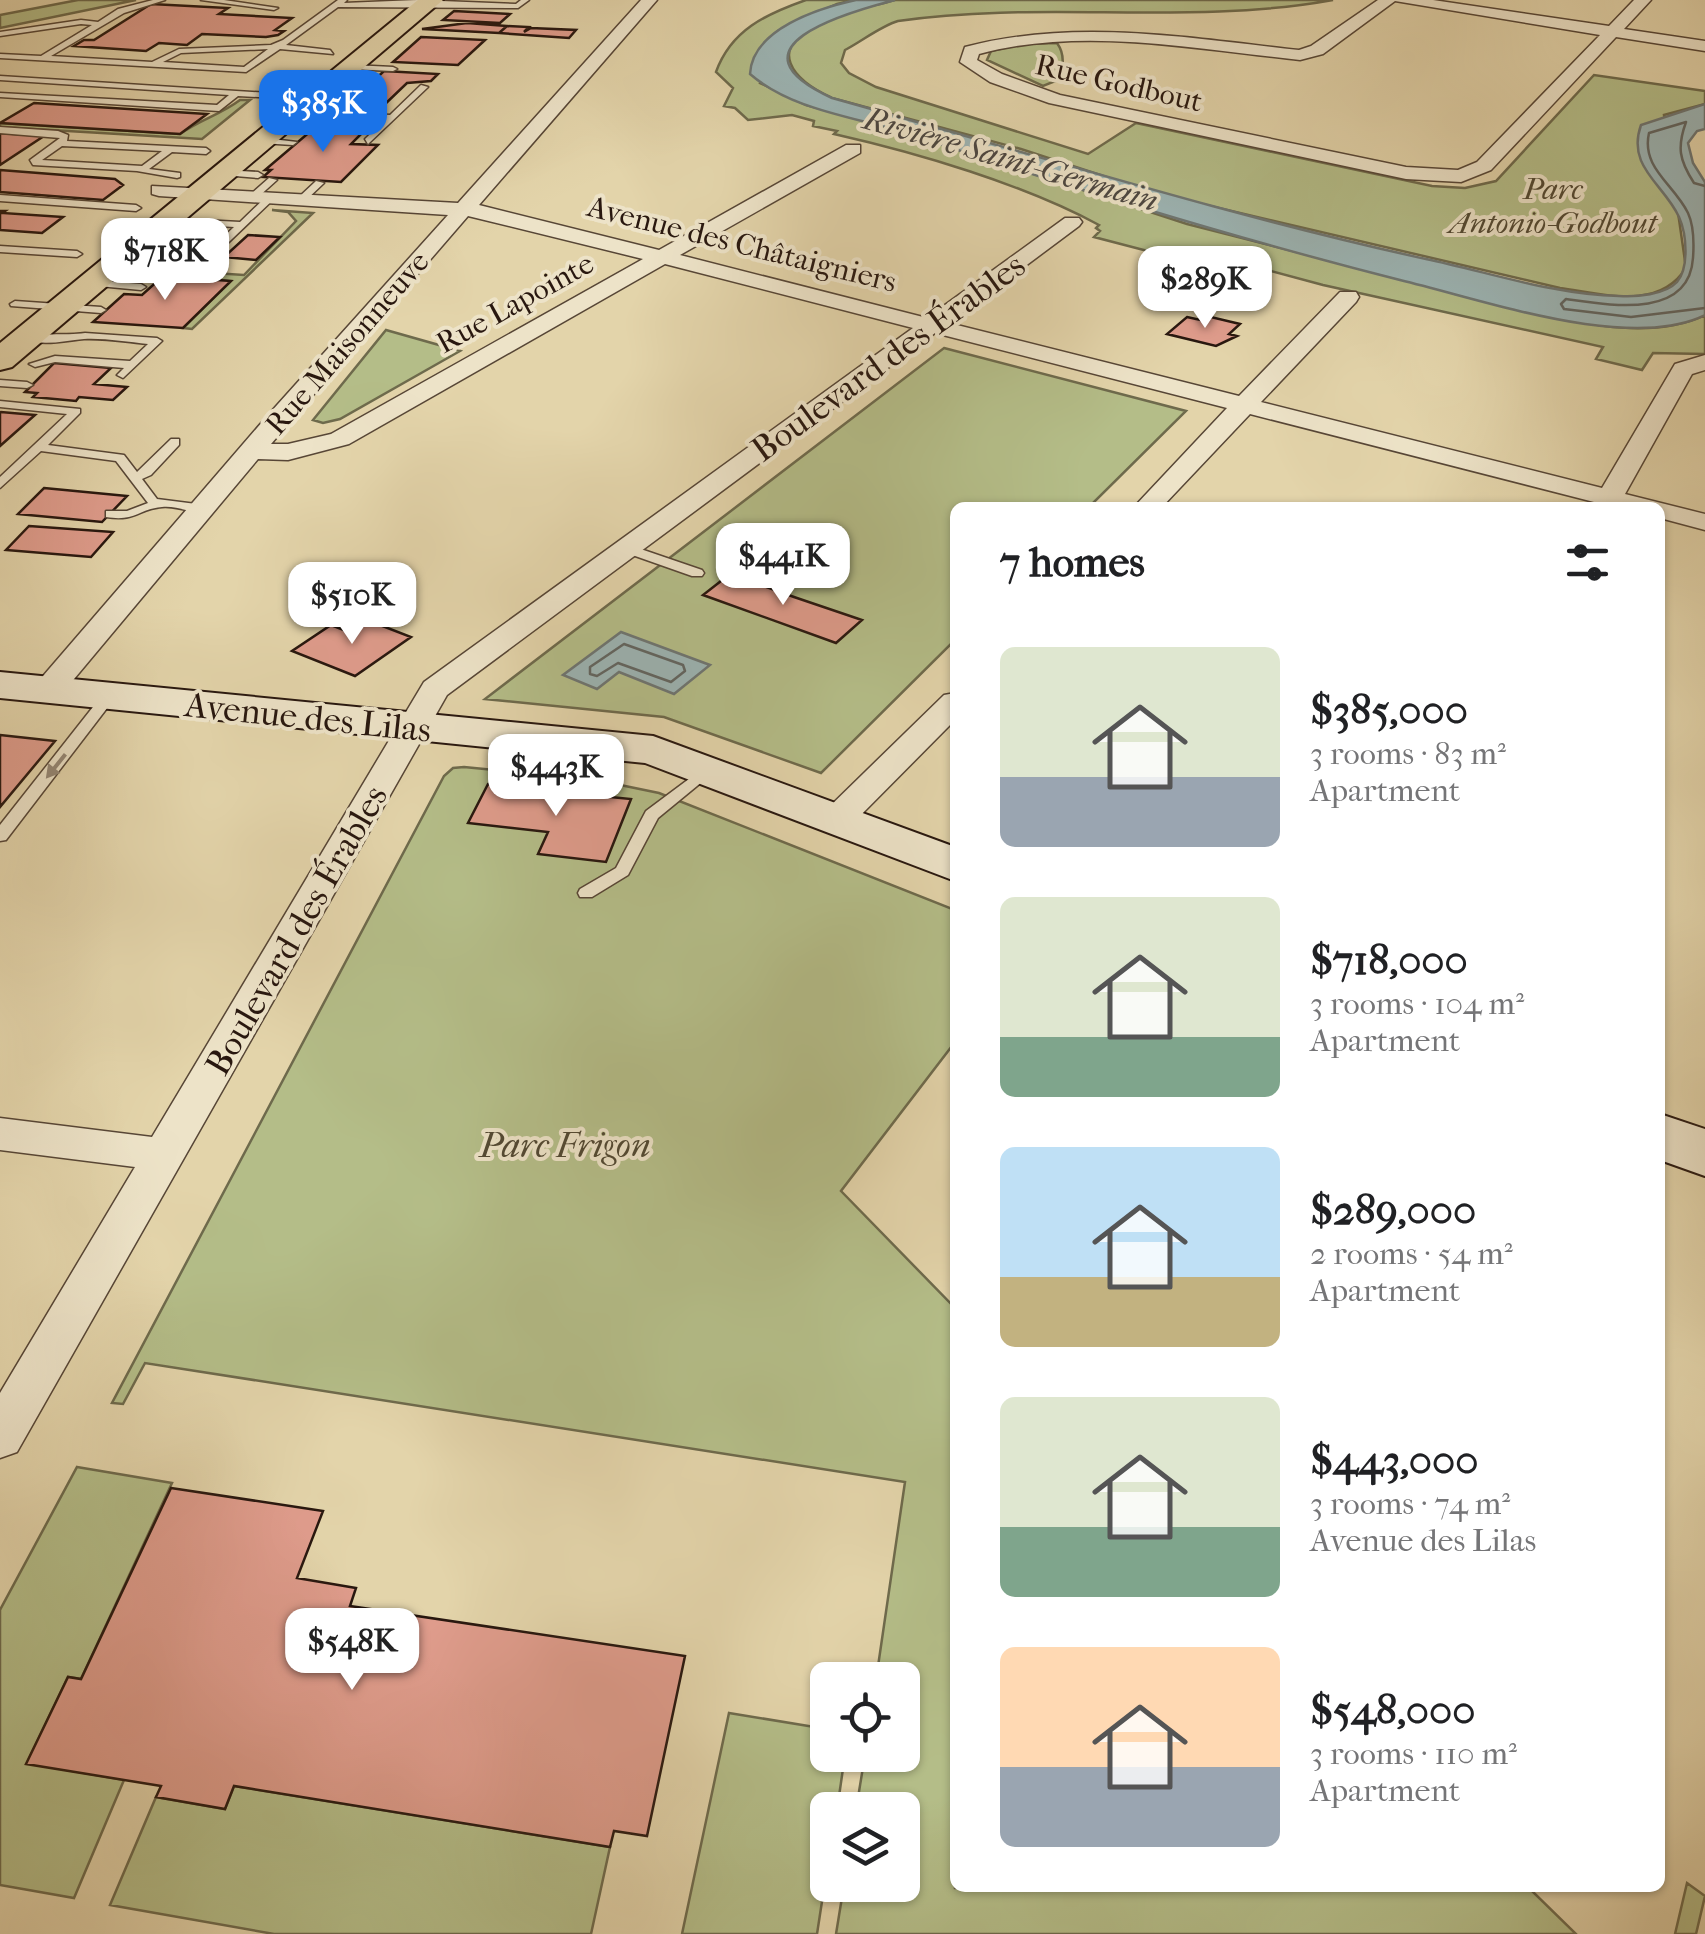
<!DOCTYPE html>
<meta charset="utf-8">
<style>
:root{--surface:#fff;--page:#f6f6f6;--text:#202124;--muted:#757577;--accent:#1a73e8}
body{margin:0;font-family:"IM FELL French Canon",serif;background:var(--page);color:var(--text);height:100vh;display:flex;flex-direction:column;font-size:38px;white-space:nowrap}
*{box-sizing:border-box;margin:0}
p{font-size:32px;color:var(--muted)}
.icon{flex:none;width:55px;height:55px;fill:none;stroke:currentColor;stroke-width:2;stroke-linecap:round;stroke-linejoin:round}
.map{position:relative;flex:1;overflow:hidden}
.panel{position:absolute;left:950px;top:502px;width:715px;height:1390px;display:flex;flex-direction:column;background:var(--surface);border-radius:15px;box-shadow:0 2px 8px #0004}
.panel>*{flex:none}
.controls{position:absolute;left:810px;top:1662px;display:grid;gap:20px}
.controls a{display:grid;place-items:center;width:110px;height:110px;border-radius:15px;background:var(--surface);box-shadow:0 2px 8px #0004;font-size:50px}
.price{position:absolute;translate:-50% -85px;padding:0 22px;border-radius:20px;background:#fff;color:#222;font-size:32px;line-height:65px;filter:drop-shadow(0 2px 5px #0008)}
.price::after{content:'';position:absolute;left:50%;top:60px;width:30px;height:22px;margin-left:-15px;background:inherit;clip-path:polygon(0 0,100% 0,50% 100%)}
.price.active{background:var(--accent);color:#fff}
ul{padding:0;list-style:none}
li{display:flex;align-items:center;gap:30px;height:250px;padding:0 50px}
li span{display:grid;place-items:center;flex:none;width:280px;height:200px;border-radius:15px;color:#555}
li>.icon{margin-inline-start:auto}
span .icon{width:120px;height:120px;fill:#fffc;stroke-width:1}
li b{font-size:42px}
h2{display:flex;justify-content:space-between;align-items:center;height:120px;padding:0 50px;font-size:42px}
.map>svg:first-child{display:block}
</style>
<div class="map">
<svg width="1705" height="1934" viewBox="0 0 1705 1934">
<rect width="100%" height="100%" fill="#e3d4aa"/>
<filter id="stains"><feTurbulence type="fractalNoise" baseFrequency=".002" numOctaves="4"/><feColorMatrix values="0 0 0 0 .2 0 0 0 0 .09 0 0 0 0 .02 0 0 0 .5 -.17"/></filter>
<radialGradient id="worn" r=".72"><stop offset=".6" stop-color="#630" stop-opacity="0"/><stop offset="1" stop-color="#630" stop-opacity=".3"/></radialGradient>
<path fill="#b4bd88" stroke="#6e6a4c" stroke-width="2.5" d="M78 0H136L0 28V15Z
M806 0H856L837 4 778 31 760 83 806 105 896 129 1187 224 1531 312C1585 324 1652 340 1705 315V354L1653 353 1642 370 1596 359 1603 347 1323 285 1226 259 1205 266 1094 237 1100 231 1096 228 1099 225C1023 184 918 153 834 134L837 131 813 126 814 121 792 115 748 120 735 108 724 106 733 88 716 72C731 30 766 14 806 0Z
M895 0H1333C1190 26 1040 0 898 21 881 26 862 41 845 50L841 63 849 73 876 87 1088 154 1136 123 1432 186 1465 188 1496 181 1594 75 1705 91V104L1664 115 1686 268C1659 311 1604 294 1560 288L1155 193 1021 149 832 98C793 80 765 49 819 23 842 11 870 7 895 0Z
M1057 43C1065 54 1064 68 1058 80L1043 86 987 60 991 51 1023 44Z
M240 100H250L202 139 0 127V123L180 134C201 119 220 115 240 100Z
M272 210 313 213 192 329 183 328 230 281 145 274 150 269 244 275 296 221 288 212Z
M386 330 460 351 340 419 323 423 313 420Z
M944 348 1186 411 1089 507 955 508V640L821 773 664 717 485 699Z
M464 767 596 780 659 793 955 910V1042L841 1191 955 1308V1888H1529L1576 1934H836L844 1885H902V1810H856L865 1755H902V1680H876L905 1482 145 1363 123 1404 112 1403 444 776 453 768Z
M77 1467 172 1483 81 1679 68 1677 27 1763 124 1780 74 1898 0 1885V1610Z
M729 1713 827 1729 828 1755H845L837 1810H828L827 1869 817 1934H682Z
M234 1786 610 1847 591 1934H274L110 1905 156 1797 225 1809Z
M1687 1883 1705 1896 1696 1934H1675Z"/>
<path fill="#9cb5b5" stroke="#6e7673" stroke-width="2.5" d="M856 0H895C845 13 722 48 832 98 1030 153 1225 215 1426 259 1488 272 1555 295 1619 296 1636 297 1665 295 1677 282 1689 268 1687 235 1679 217 1664 184 1626 167 1641 125L1705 104V129L1697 131 1688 143 1693 163 1705 182V315C1670 332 1623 329 1585 324 1523 315 1461 295 1400 280 1234 238 1075 189 912 135 859 117 794 112 750 74 752 29 819 8 856 0Z
M621 632 710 665 674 694 619 672 597 689 563 675Z"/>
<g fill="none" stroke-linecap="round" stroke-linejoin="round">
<path stroke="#626662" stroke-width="2.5" d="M1705 186 1694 183C1679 160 1677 147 1686 122L1649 133C1641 168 1674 184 1688 213 1694 226 1694 244 1693 258 1689 320 1609 305 1566 299L1561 304 1564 309 1631 317 1705 308
M624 644 683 665 685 671 671 682 618 663 597 676 590 674V667Z"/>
</g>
<path fill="#df9c8c" stroke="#28170f" stroke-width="2.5" d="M151 4 228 8 219 14 292 18 275 30 284 31 278 35 266 37 202 34 187 45 159 43 146 51 74 46 84 40H94Z
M454 11 510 14 500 23 443 20Z
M467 23 507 26 499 33 422 29Z
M507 26 529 27 524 32 531 28 576 30 569 38 499 33Z
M421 37 485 40 458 65 393 62Z
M384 71 438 74 431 81 407 83 381 108 345 107Z
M34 103 207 114 180 134 0 123Z
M319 124 368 127 351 144 378 145 341 182 263 177 271 170H265Z
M0 133 44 136 0 165Z
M0 170 115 179 123 185 103 200 0 192Z
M0 211H5L2 213 63 217 42 233 0 230Z
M248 235 280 237 256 260 224 257Z
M163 276 231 281 183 328 93 322 124 294 142 295Z
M1187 317 1205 321 1211 317 1240 324 1229 334 1237 336 1216 346 1167 334Z
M54 363 111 368 94 384 127 387 113 400 79 397 76 401 33 397 37 393 25 392Z
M0 413 1 412 35 415 0 446Z
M44 488 127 496 102 522 18 514Z
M29 526 113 532 91 557 6 550Z
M730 574 794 597 862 620 836 643 703 595Z
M367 620 411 637 355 676 292 651 331 625 349 632Z
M0 735 55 741 0 807Z
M488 784 600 796 631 799 606 862 538 854 548 832 468 823Z
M171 1488 323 1511 297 1578 356 1588 350 1606 685 1656 647 1836 614 1831 610 1847 234 1786 225 1809 156 1797 161 1786 26 1764 68 1677 81 1679Z"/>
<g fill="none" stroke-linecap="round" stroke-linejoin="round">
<defs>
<path id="lane" d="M153 0H165L124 13 51 56 152 62 179 49 271 45 283 40 338 0H347L344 3 417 0 516 4 521 0H529L518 8 338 7 286 45 330 50 333 54 280 49 246 72 0 58V54L41 56 92 25 81 24 0 36V32L81 20 98 22 118 9ZM268 49 244 67 163 62 181 53Z
M201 0H224L278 8 274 10Z
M352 65 393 67 397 69 393 71 349 69Z
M0 76 348 98 352 100 348 102 238 96 219 111 0 97V93L217 105 229 95 0 80Z
M334 80 366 84 362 86 331 84Z
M421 85 428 87 368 144 365 139 385 120 297 116 293 113 297 110 390 115Z
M0 127 58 131 68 135 67 141 206 148 210 151 206 154 172 152 149 169 180 173V177L177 178 137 171 33 165 30 160 60 138 0 133ZM62 146 162 151 142 166 42 160Z
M264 138 297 142 293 145 261 143Z
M226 170 258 172 263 175 258 178 223 175 221 173Z
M269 178 277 180 257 198H251V194Z
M316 181 324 183 305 201H299V197Z
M0 195 136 205 141 208 136 211 0 201Z
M268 195 276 197 209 261 127 257 122 254 127 251 203 256 234 227 167 223 164 222V218L240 222Z
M0 246 77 251 82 254 77 257 0 252Z
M92 280 141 284 146 287 141 290 88 285V281Z
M15 301 101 307 106 310 101 313 11 306 10 304Z
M85 333 157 338 162 341 123 378 117 375 124 368 55 362 35 367 29 364 55 356 130 361 148 344C127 342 105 338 84 339 64 341 40 347 22 338 38 332 65 336 85 333Z
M0 380 27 382 33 385 27 388 0 386Z
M0 401 80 409V413L48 445 124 455 137 472 171 439H179V445L151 475 142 479 157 499 204 505 210 509C196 517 179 505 162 507 138 509 136 522 106 517V511H127L148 503 116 461 41 451 0 488V477L67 414 0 407Z
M626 544 702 570 704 573 702 576H692L621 551 619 548Z
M109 692 116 696 114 699 6 840 0 841V825L104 693Z
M709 764 714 766 717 769 714 772 658 818 628 875 592 897H580L578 893 580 889 616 868 646 811Z"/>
<path id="street" d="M641 0H657L479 205 659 250 846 145H860V153L680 255 927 318 1065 218H1079L1082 222 1079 226 949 323 1239 396 1340 292H1356L1359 297 1356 302 1261 402 1602 488 1675 364 1705 355V370L1692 374 1625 494 1705 514V530L1660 518V508H1591L1594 502 1250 414 1161 508H1133L1227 408 935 333 447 695 17 1452 0 1458V1393L135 1167 0 1150V1118L152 1137 424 682 913 328 665 264 349 444 288 460 258 459 59 697H37L32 690 37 683 269 414 448 215 159 196 152 194V186L458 203ZM468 216 643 259 331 434 288 444H271Z
M1378 0H1433L1609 26 1634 0H1651L1624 29 1705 41V51L1616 37 1491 170 1461 182 1406 179 1049 103 990 82 960 62 965 47C1075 18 1188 38 1299 50L1311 46ZM1395 1 1600 35 1477 162 1458 170 1406 167 1060 95 1002 74 977 60 979 54C1082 26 1195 49 1300 60L1323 54Z
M955 693V720L848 828 836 831 824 828 819 820 824 812 944 695Z"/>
<path id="secondary" d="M0 672 653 736 955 847V881L645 763 0 698Z
M1660 1114 1705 1129V1176L1660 1160Z"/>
<path id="primary" d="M418 0H443L12 367 0 370V343Z"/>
</defs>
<use href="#lane" stroke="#574636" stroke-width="3"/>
<use href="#street" stroke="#574636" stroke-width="3"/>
<use href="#secondary" stroke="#28170f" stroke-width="4"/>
<use href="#primary" stroke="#28170f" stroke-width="4"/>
<use href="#lane" fill="#ede3c8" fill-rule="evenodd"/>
<use href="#street" fill="#ede3c8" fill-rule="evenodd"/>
<use href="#secondary" fill="#ede3c8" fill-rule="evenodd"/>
<use href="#primary" fill="#e3d4aa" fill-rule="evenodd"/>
</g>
<defs><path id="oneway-solid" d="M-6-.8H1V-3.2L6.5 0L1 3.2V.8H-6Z" transform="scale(2.5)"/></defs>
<use fill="#948775" href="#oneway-solid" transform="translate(56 766) rotate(129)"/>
<g text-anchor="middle" stroke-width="8" stroke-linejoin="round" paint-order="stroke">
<g font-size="30" fill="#28170f" stroke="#ede3c8">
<text transform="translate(1119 83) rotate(13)" y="10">Rue Godbout</text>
<text transform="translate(742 244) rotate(14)" y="10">Avenue des Châtaigniers</text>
<text transform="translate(515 303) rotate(-29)" y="10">Rue Lapointe</text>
<text transform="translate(347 343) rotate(-49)" y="10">Rue Maisonneuve</text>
</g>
<g font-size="30" font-style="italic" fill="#524933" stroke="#ede3c8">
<text x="1553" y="199">Parc<tspan x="1553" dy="34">Antonio-Godbout</tspan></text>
</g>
<g font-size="32" font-style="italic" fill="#4b4641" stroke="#ede3c8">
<text transform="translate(1011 159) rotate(16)" y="11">Rivière Saint-Germain</text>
</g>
<g font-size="35" fill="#28170f" stroke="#ede3c8">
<text transform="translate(888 357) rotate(-36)" y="12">Boulevard des Érables</text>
<text transform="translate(308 717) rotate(6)" y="12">Avenue des Lilas</text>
<text transform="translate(296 930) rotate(-60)" y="12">Boulevard des Érables</text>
</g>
<g font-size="35" font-style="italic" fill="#524933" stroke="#ede3c8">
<text x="565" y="1157">Parc Frigon</text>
</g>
</g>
<rect width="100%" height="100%" filter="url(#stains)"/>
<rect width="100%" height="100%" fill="url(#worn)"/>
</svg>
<div class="controls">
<a><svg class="icon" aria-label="locate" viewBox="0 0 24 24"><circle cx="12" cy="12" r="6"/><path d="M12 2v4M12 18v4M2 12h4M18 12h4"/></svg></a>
<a><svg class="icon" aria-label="layers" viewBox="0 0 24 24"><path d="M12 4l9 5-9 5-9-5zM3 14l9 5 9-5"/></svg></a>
</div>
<b class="price active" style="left:323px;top:155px">$385K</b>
<b class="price" style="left:165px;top:303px">$718K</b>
<b class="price" style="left:1205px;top:331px">$289K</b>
<b class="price" style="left:783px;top:608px">$441K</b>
<b class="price" style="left:352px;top:647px">$510K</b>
<b class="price" style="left:556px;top:819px">$443K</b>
<b class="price" style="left:352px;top:1693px">$548K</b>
<section class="panel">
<h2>7 homes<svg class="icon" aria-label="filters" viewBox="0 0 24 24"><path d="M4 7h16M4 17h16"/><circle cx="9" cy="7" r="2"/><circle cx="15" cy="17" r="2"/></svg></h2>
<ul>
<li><span style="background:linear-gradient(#dfe7d0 65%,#9aa5b1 0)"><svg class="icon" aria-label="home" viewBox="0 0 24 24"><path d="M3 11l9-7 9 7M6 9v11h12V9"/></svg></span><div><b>$385,000</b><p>3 rooms · 83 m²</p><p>Apartment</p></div></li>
<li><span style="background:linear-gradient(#dfe7d0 70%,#7fa58c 0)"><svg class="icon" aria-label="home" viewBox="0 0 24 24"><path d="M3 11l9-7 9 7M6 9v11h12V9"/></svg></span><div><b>$718,000</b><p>3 rooms · 104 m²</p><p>Apartment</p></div></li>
<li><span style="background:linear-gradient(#bfe0f5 65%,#c2b280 0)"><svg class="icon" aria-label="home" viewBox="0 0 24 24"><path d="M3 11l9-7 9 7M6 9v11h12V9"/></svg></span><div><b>$289,000</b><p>2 rooms · 54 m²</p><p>Apartment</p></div></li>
<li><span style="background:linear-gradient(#dfe7d0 65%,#7fa58c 0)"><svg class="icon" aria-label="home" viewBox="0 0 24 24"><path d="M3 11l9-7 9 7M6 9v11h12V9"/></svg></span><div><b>$443,000</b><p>3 rooms · 74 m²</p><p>Avenue des Lilas</p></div></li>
<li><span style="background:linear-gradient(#ffd9b3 60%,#9aa5b1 0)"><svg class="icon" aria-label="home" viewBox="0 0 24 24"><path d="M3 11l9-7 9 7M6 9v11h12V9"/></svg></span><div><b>$548,000</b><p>3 rooms · 110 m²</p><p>Apartment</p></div></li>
</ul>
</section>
</div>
